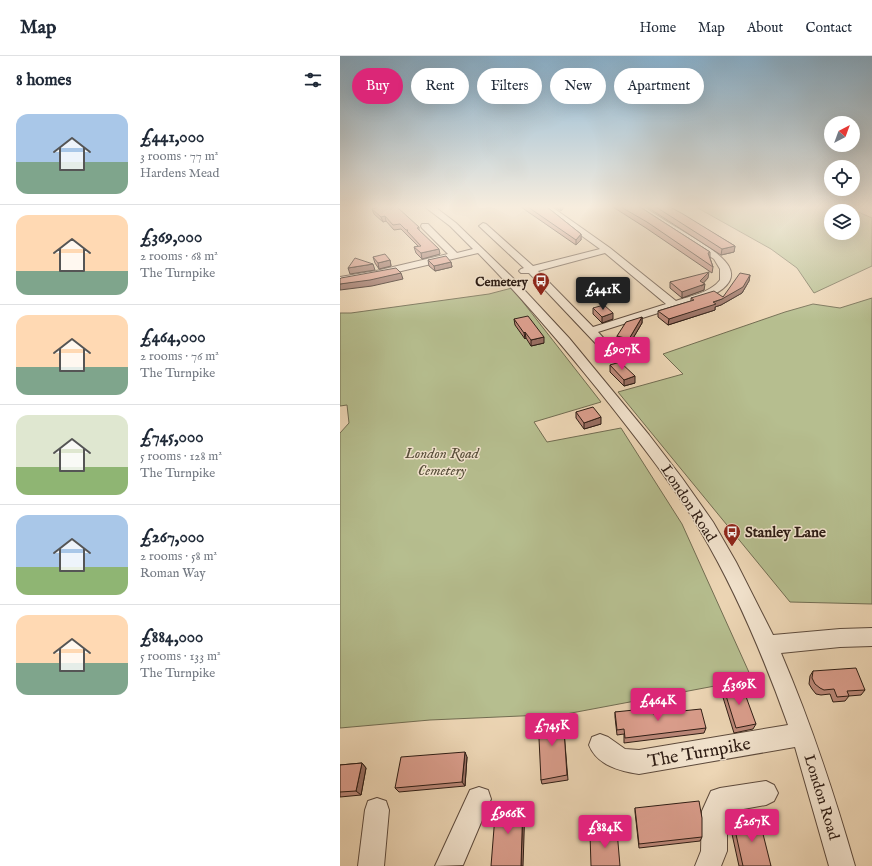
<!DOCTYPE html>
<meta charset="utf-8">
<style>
:root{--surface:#fff;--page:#f6f6f7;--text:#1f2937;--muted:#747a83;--line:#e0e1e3;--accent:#db2777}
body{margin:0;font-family:"IM FELL English",serif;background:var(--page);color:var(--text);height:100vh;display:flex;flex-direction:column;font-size:15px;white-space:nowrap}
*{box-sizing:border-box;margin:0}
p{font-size:13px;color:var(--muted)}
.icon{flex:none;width:22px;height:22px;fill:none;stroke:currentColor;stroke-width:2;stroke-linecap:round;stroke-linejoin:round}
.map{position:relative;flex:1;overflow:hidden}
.drawer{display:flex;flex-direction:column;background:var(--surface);width:340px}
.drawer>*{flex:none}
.guide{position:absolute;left:12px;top:12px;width:380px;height:36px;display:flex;gap:8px}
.needle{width:26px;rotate:41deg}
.tools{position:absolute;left:484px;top:60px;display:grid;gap:8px}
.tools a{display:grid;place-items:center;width:36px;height:36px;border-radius:50%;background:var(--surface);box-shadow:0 4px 16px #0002;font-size:20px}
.price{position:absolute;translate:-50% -34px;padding:0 9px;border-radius:4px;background:var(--accent);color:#fff;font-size:13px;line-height:26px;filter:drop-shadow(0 1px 2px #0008)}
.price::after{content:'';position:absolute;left:50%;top:24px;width:12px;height:9px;margin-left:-6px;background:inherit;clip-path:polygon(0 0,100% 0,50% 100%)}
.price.current{background:#222;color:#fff}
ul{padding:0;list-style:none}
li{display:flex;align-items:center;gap:12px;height:100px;padding:0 16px}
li+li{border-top:1px solid var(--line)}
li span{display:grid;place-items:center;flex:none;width:112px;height:80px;border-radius:12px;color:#555}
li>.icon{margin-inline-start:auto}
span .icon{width:48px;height:48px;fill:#fffc;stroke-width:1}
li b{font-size:17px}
h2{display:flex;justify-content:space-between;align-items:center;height:48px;padding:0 16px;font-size:17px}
.chip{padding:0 14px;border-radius:18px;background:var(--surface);box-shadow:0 4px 16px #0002;font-size:14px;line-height:36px}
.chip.current{background:var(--accent);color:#fff}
header{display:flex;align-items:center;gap:24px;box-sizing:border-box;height:56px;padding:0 20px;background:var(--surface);border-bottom:1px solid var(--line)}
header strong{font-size:19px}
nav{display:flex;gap:22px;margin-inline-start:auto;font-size:14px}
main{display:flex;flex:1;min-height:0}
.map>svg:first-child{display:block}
</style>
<header>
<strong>Map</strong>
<nav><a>Home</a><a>Map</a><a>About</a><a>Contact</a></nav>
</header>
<main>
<section class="drawer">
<h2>8 homes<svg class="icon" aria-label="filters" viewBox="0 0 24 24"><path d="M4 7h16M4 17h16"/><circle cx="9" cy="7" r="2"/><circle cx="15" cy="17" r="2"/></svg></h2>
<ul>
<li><span style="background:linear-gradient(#a9c7e8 60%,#7fa58c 0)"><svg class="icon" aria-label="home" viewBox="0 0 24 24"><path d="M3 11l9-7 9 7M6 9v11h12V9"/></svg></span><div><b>£441,000</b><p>3 rooms · 77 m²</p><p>Hardens Mead</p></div></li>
<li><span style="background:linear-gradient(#ffd9b3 70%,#7fa58c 0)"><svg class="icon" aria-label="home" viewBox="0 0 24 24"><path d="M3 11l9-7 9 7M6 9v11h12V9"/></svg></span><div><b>£369,000</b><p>2 rooms · 68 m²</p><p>The Turnpike</p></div></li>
<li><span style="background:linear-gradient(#ffd9b3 65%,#7fa58c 0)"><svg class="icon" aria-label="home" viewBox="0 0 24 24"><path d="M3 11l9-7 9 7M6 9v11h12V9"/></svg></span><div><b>£464,000</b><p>2 rooms · 76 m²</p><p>The Turnpike</p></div></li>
<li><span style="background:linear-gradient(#dfe7d0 65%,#8fb573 0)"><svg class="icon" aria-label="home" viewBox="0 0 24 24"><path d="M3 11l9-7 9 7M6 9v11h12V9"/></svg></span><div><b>£745,000</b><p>5 rooms · 128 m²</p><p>The Turnpike</p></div></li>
<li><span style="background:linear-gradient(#a9c7e8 65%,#8fb573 0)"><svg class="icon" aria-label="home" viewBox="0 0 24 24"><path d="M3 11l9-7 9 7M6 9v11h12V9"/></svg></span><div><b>£267,000</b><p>2 rooms · 58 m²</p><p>Roman Way</p></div></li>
<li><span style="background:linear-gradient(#ffd9b3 60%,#7fa58c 0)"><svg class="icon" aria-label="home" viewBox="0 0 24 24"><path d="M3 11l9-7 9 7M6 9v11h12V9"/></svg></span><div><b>£884,000</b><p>5 rooms · 133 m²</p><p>The Turnpike</p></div></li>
</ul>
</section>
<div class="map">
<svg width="532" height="810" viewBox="0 0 532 810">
<rect width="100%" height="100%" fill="#edd6b5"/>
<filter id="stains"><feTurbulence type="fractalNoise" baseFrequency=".005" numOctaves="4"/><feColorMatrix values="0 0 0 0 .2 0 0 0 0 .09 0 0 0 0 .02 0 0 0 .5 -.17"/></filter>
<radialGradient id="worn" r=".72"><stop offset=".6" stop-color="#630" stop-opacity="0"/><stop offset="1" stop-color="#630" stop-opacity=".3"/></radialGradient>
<path fill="#b6be8f" stroke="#726d52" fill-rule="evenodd" d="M356 151H507L532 162V210L474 237 457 212 431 193ZM491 155H513V177H491Z
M172 232 261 346 194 366 207 386 281 372 342 468 412 623 226 658 90 664 0 672V377L9 367 7 349 0 350V257H11L149 238Z
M532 242V548L450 546 278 336 343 318 323 298 445 256 473 248 500 252Z"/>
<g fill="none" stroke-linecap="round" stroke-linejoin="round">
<defs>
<path id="minor" d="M85 151H95L116 167 175 224 229 282 309 379 342 422 373 466 396 506 433 579 500 573 532 572V590L500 591 441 597C471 667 494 737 515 810H489L455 691 299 718C279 715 257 709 249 689L252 681 260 678 268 681 285 693 299 694 448 669C424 602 397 537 361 476 335 431 303 391 271 350 229 297 186 246 138 197L36 221 0 227V221L36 215 108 198 82 172 81 170 82 168H88L117 197 133 193 110 170Z
M202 151H212L270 192 336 245C350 240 370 237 380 224V213L374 203 294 151H304C319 161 334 170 349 179 374 195 418 218 369 241L258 276 269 288 267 291H259L189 217H181L179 215 181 213 184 212 139 170 143 167 146 168 193 210 260 193ZM265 197 326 248 253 271 198 215Z
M426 725 434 729 438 737 434 745 426 749 387 756V795L381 810H355L361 795 362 755 371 735 380 732Z
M139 731 148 734 151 743 123 809 95 810 130 734Z
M37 742 46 745 49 754 44 810H18L25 754 28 745Z"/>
</defs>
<use href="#minor" stroke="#5d4a3c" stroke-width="2"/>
<use href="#minor" fill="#f3e4cf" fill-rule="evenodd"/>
</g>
<path fill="#bc8879" stroke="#2d1c14" d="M181 151H207L241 178V184L236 189Z
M215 151H224L221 155Z
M273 151H300L370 196V202L373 211 372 217 306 172Z
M307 151H330L395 190 394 196 381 199Z
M32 153 79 171V174L100 198 82 203 76 197 74 191 78 190 61 173 54 174 46 165 43 166 34 158Z
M33 201 50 204 51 210 39 213 35 207Z
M88 204 111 206 112 211 95 215 89 210Z
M410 219 409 225 402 237 381 249 375 251V254L328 269 318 261V255L351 245V242L383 241Z
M368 222 363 227 364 234 342 242 330 232V226Z
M253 252 273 263 262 267 253 258Z
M302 261V267L289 289 277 286V280Z
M174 263 204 287 191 290 186 282 185 283 175 269Z
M270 309 295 327 284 330 270 316Z
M236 356 261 368 244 373 236 362Z
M473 615 525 634 521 639 509 640 505 645 493 646 490 638 481 639 476 638 472 633 469 628 470 620Z
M383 630 416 668 413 673 394 677 381 635Z
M275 656 313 658 366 672 364 677 284 687V678L277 679 275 661Z
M223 664 228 724 202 728 201 724Z
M127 701 125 730 59 736 55 732Z
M22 707 26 712 21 739 0 741V709Z
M295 752 362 781 360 785 299 792 295 756Z
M393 765 431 810H399L390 769Z"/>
<path fill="#996f63" stroke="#2d1c14" d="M220 151H224L221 155Z
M45 160 46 165 43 166 41 161Z
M241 178V184L236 189V184Z
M395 190 394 196 381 199 382 193Z
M99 193 100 198 82 203 81 197Z
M50 204 51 210 39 213 38 207Z
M111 206 112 211 95 215 94 210Z
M33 208 35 214 10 218 8 212Z
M369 216 368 222 361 230 365 228 364 234 342 242V236L360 225Z
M61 217 63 223 32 230 0 234V228Z
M410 219 409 225 402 237 381 249 375 251V254L328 269 329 263 382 243Z
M273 257V263L262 267V261Z
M302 261V267L289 289V283Z
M185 276 186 282 185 283 184 277Z
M204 281V287L191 290V284Z
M295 320V327L284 330V324Z
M261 361V368L244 373V367Z
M125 696 127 701 125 730 122 726Z
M22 707 26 712 21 739 16 735Z
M183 746 185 750 183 810H181Z"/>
<path fill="#db9e8d" stroke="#2d1c14" d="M39 151H57L79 171 77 172 99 193 81 197 74 191 81 190 67 175 68 174H66L60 168 53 169 45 160 41 161 32 153Z
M188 151H207L241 178 236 184Z
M281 151H300L370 196 368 197 373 211 307 166Z
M316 151H330L343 158 395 190 382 193Z
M45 198 50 204 38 207 33 201Z
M106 200 111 206 94 210 88 204Z
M15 202 33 208 8 212Z
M56 212 61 217 30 224 0 228V223L1 222Z
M369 216 360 225 365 228 342 236 330 226Z
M400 217 410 219 403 231 382 243 373 246 376 248 329 263 318 255 354 244 351 242 374 235 383 241Z
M264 249 273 257 262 261 253 252Z
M188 260 204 281 191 284 185 276 184 277 174 263Z
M302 261 289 283 277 280 286 266Z
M280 306 295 320 284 324 270 309Z
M253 351 261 361 244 367 236 356Z
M516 612 525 634 507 635 509 640 497 641 494 633 484 634 480 632 475 628 472 622 473 615Z
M401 627 416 668 396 672 383 630Z
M313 652V658L361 653 366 672 285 682 284 673 277 674 275 656Z
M223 659 227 719 201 724 198 662Z
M125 696 122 726 55 732 61 701Z
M22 707 16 735 0 736V709Z
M359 745 362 762V781L299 788 295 752Z
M183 746 181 810H151L156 747Z
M419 762 431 810H403L393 765Z
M277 775 280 810H251L250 778Z"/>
<linearGradient id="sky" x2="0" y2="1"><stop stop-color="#89b5d4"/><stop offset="0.57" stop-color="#f7edde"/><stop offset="1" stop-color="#f7edde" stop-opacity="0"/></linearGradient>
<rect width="532" height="265" fill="url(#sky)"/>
<defs>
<symbol id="bus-pin" viewBox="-11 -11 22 30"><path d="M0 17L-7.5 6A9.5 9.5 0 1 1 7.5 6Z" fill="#8f2418" stroke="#f3e4cf"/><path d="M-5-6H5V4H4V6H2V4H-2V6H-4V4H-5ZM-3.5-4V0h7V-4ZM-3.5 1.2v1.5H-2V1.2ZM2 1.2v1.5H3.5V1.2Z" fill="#fff"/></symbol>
</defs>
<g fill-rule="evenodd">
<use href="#bus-pin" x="191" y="215" width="20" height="27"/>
<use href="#bus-pin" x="382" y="466" width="20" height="27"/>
</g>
<g text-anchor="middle" stroke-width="3" stroke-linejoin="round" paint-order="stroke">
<g font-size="13" font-weight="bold" fill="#2d1c14" stroke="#f3e4cf" text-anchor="end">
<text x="188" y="230">Cemetery</text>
</g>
<g font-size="15" font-style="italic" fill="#564d39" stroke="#f3e4cf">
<text x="102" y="402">London Road<tspan x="102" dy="17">Cemetery</tspan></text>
</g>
<g font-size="15" fill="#2d1c14" stroke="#f3e4cf">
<text transform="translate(349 447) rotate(57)" y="5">London Road</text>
<text transform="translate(482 741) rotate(73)" y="5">London Road</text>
</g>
<g font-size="15" font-weight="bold" fill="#2d1c14" stroke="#f3e4cf" text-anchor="start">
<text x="405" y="481">Stanley Lane</text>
</g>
<g font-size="18" fill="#2d1c14" stroke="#f3e4cf">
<text transform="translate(359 696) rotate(-10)" y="6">The Turnpike</text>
</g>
</g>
<rect width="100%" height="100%" filter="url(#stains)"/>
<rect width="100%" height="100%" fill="url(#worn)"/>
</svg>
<div class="tools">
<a><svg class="needle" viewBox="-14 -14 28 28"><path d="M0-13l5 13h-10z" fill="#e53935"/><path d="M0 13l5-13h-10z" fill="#747a83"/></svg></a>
<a><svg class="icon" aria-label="locate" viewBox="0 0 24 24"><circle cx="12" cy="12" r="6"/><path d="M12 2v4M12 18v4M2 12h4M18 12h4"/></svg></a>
<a><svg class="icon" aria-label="layers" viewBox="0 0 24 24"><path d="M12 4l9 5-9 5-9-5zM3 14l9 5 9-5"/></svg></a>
</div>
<b class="price current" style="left:263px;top:255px">£441K</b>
<b class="price" style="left:282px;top:315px">£907K</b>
<b class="price" style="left:399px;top:650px">£369K</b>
<b class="price" style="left:318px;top:666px">£464K</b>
<b class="price" style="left:212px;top:691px">£745K</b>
<b class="price" style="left:168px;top:779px">£966K</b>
<b class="price" style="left:412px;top:787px">£267K</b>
<b class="price" style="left:265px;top:793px">£884K</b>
<div class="guide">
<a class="chip current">Buy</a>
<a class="chip">Rent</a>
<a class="chip">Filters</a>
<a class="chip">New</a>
<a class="chip">Apartment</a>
</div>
</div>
</main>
